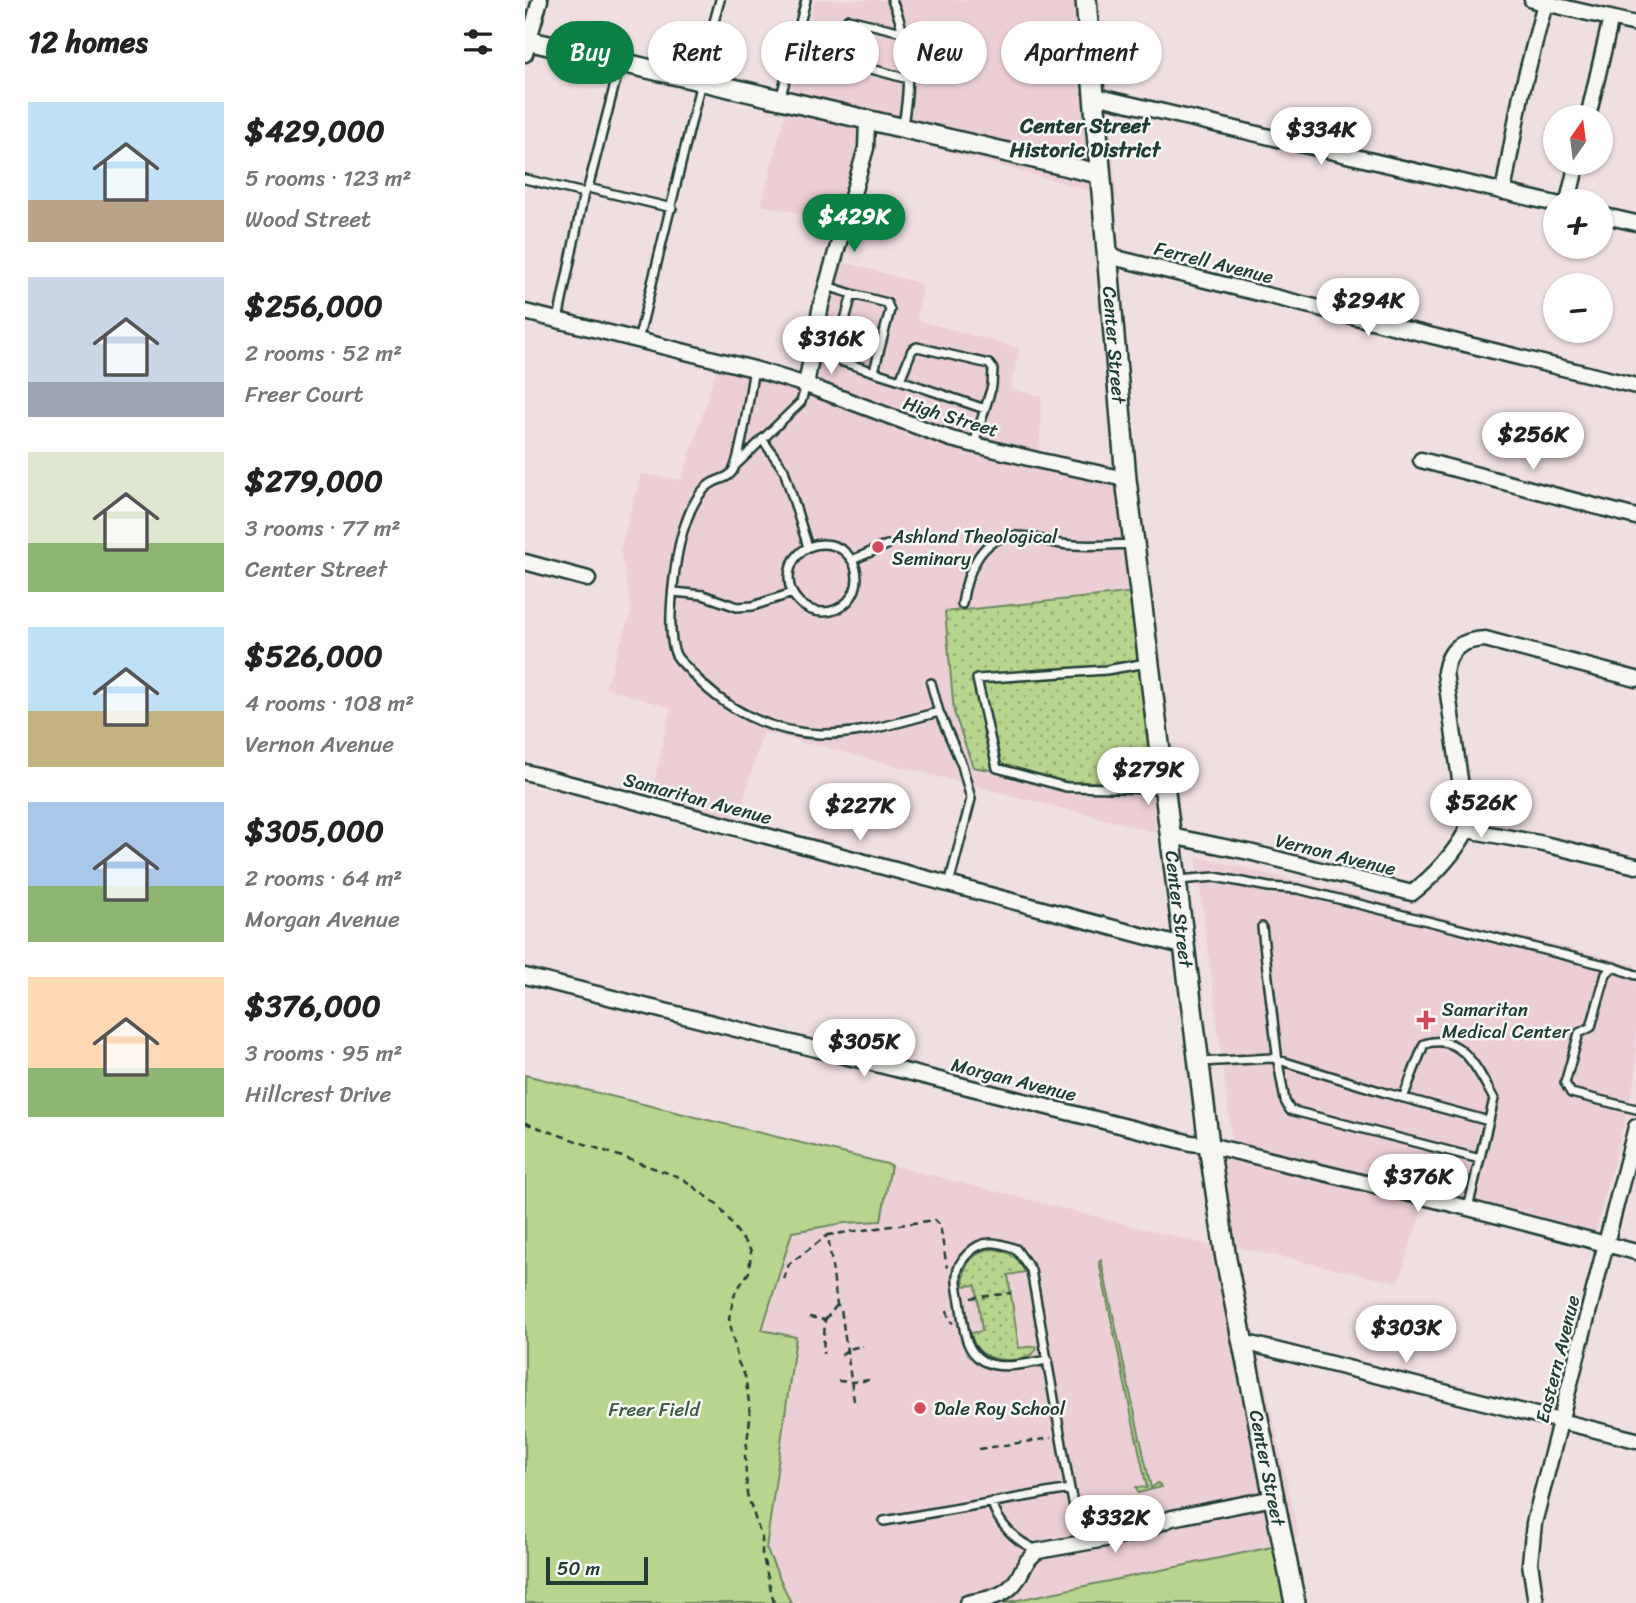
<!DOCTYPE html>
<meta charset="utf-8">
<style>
:root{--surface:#fff;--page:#f6f6f6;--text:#222;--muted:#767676;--accent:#0b8043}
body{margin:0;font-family:Sriracha,sans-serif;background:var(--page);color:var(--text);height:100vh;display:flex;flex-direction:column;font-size:26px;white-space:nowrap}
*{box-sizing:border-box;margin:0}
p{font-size:23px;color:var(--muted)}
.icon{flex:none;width:38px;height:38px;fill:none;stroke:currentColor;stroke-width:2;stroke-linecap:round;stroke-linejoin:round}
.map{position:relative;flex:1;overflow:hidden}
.details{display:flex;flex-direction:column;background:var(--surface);width:525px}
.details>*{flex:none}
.hud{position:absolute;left:21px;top:21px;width:665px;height:63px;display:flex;gap:14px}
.needle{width:46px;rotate:14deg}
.controls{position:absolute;left:1018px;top:105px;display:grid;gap:14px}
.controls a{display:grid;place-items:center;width:70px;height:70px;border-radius:50%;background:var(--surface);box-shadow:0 2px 5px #0004;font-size:35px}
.scale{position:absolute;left:21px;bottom:18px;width:102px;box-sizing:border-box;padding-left:7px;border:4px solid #1f3d34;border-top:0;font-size:19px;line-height:24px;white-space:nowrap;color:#1f3d34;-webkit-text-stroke:5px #f6f6f2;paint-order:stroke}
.price{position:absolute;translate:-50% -60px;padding:0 16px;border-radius:24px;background:#fff;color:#222;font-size:23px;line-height:46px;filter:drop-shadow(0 2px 4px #0008)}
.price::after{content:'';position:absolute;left:50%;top:42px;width:21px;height:16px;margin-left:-10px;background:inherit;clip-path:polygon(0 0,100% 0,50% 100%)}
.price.active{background:var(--accent);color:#fff}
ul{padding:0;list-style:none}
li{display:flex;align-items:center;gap:21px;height:175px;padding:0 28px}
li span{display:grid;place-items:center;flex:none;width:196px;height:140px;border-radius:0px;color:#555}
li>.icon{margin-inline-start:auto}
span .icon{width:84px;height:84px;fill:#fffc;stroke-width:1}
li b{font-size:30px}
h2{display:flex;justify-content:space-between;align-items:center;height:84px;padding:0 28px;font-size:30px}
.pill{padding:0 24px;border-radius:32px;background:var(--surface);box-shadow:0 2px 5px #0004;font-size:24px;line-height:63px}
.pill.active{background:var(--accent);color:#fff}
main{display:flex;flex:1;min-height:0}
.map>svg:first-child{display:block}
</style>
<main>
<section class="details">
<h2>12 homes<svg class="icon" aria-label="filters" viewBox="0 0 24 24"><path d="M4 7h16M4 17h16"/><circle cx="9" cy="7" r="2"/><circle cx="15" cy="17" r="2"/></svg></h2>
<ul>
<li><span style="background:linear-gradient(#bfe0f5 70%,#b9a48a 0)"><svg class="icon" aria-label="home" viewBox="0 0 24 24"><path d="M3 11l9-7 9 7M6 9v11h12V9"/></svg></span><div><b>$429,000</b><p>5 rooms · 123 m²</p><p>Wood Street</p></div></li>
<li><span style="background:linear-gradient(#c9d6e8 75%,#9aa5b1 0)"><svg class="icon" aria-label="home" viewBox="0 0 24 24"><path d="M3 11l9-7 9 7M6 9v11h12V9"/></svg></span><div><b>$256,000</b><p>2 rooms · 52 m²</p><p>Freer Court</p></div></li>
<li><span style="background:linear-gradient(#dfe7d0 65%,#8fb573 0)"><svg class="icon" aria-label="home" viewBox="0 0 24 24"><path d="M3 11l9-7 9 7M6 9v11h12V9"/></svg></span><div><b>$279,000</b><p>3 rooms · 77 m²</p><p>Center Street</p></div></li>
<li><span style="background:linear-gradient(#bfe0f5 60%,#c2b280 0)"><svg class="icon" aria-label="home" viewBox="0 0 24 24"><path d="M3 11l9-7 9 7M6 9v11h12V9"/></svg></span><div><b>$526,000</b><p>4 rooms · 108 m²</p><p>Vernon Avenue</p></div></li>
<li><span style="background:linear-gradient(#a9c7e8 60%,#8fb573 0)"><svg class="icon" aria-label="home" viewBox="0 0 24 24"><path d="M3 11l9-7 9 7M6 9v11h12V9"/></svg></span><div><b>$305,000</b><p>2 rooms · 64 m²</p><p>Morgan Avenue</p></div></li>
<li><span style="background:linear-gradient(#ffd9b3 65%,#8fb573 0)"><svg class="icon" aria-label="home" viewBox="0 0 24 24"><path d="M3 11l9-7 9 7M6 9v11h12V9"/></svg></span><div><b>$376,000</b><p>3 rooms · 95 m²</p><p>Hillcrest Drive</p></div></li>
</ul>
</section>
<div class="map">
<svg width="1111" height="1603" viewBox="0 0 1111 1603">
<defs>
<pattern id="grass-dots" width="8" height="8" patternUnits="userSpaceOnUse" patternTransform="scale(1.75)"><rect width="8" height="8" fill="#b7d58d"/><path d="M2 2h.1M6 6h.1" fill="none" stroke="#94ae74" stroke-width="1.8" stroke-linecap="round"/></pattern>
</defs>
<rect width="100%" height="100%" fill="#f0dfe1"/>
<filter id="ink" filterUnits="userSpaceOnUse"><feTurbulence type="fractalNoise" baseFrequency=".0143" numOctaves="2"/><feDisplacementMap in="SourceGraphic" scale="14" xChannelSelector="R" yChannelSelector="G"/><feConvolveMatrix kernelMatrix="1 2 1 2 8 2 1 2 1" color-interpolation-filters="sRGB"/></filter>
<g filter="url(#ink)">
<path fill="#eccfd5" d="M290 0H575L592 198 340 129 315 222 236 205Z
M305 258 397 284 392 320 494 348 486 389 517 396 514 455 601 479 646 836 238 732 212 822 125 799 146 708 80 688 107 610 95 550 116 474 157 480 193 365 275 384Z
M671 856 1111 965V1076L1071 1231 904 1189 873 1283 711 1247 774 1537 752 1546 478 1603H266L241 1549 271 1338 237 1330 267 1232 356 1220 366 1165 692 1247 680 1163 707 1140Z"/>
<path fill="url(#grass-dots)" stroke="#6b8960" stroke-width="2" d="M611 592 637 783 540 782 448 767 429 712 420 612Z
M463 1249C481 1249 494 1255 500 1272L483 1275 494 1348 511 1346 512 1349C501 1365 465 1363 453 1349 449 1345 447 1339 446 1333L457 1331 451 1285 439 1286C437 1266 445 1256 463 1249Z
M576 1260 626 1488 633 1483 637 1487 613 1493 611 1487 622 1488 574 1262Z"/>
<path fill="#b7d58d" stroke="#6b8960" stroke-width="2" d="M0 1075 366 1165 356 1221 320 1223 267 1232 237 1330 271 1337 241 1548 266 1603H0Z
M752 1546 764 1603H478Z"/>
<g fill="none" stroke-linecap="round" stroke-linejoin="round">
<defs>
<path id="service" d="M367 0C385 41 386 86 377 129
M323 19 377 32
M317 61 383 79
M173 80 195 0
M255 100 281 0
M0 179 59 193
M63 188 147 208
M302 286 327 294 311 354 315 361 375 380 387 350 392 347 464 364 468 369 467 386 449 444
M327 294 362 303 365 310 349 371
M33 320 59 193 63 188 95 64
M113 341 176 82
M229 369C225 388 216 461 207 472 202 479 196 478 189 482 174 489 165 510 160 525 151 550 139 631 151 655 154 661 161 666 165 671 197 708 245 733 295 734 336 735 374 722 414 712
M375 380 460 409
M237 439 259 470 283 547
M212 464 276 402 281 385
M264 578a34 34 0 1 1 68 0a34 34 0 1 1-68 0Z
M327 560 362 545
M149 592 178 595 212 607 228 606 267 593
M437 604C441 575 456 533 493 536 508 536 521 542 536 544 559 547 583 545 607 544
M622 663 581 670 452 679 472 768 541 787 637 789
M406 683 414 712 437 765 446 799 424 884
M653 880 690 877 744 887 773 889 1088 967
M737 927 753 1062 760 1101 765 1110 955 1159
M1111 975 1088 967 1081 974 1066 1027 1054 1033 1040 1083 1046 1093 1111 1109
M675 1062 747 1058 861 1093 964 1121
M878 1098 899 1044C938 1031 954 1073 969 1099L943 1208
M523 1360C502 1363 477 1371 458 1361 439 1350 439 1328 436 1308 435 1298 431 1286 432 1275 433 1260 449 1244 464 1243 473 1242 483 1246 491 1249L506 1270 545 1489 557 1542
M467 1502C472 1523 492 1543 513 1550
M359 1521 545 1489"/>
<path id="minor" d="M1007 0 1111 24
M0 54 15 0
M570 96 1031 204
M1063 117 1086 18
M978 192 996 95 1020 3
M1043 201 1052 163
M1076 215 1111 223
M583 256 1111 386
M0 312 229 369 281 385 426 439 516 461 601 479
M281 385 296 305 341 148 342 121
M896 460 1111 517
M0 562 63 579
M0 772 661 947
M942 830 1019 844 1111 866
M646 836 724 852 887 893C910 875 928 856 942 830L920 672C924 648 937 640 960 639L1111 679
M0 976 666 1143 684 1145 943 1208 1111 1252
M718 1342 1111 1440
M442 1603C462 1599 482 1597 493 1578 499 1567 502 1558 513 1551L608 1534 647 1518 749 1498
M1011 1603 1005 1563 1009 1523 1111 1127"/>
<path id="tertiary" d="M0 40 575 174"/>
<g id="secondary">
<path id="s1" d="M561 0 601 479 684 1145 701 1259 770 1603"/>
</g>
</defs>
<use href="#service" stroke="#1f3d34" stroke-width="12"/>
<use href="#minor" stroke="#1f3d34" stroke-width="19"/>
<use href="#tertiary" stroke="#1f3d34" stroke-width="23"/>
<use href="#secondary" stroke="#1f3d34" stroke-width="24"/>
<path stroke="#1f3d34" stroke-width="2.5" stroke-dasharray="7 5" stroke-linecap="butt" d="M0 1123 157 1178 193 1205 226 1251 224 1272 210 1293 204 1318 213 1362 220 1376 224 1402 225 1419 220 1457 222 1494 237 1539V1553L249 1603
M259 1279 264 1264 303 1235
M446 1298 486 1293
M422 1310 424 1320 428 1323
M284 1317 300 1320 298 1354
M300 1320 312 1305
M316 1355 323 1349 338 1346
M313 1381 328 1382 344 1380
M329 1401 316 1309 312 1305 303 1235 410 1220 415 1225 422 1268
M454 1449 526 1438"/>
<use href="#service" stroke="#f6f6f2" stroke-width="7"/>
<use href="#minor" stroke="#f6f6f2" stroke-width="14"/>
<use href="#tertiary" stroke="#f6f6f2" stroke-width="18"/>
<use href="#secondary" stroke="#f6f6f2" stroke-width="19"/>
</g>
</g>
<g fill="#d1495b" stroke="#f6f6f2" stroke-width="2.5">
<circle cx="353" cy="547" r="7"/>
<path d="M897.5 1009.5h7v7h7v7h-7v7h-7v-7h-7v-7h7z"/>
<circle cx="395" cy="1408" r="7"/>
</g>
<g text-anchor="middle" stroke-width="5" stroke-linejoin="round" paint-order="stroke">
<g font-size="19" fill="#1f3d34" stroke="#f6f6f2">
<text transform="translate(689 262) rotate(14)" y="7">Ferrell Avenue</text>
<text dy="7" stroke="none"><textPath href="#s1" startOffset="346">Center Street</textPath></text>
<text transform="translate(426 416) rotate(17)" y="7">High Street</text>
<text transform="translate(173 798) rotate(15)" y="7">Samaritan Avenue</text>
<text transform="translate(811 854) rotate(14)" y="7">Vernon Avenue</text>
<text dy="7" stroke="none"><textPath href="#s1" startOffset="914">Center Street</textPath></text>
<text transform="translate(489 1079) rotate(14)" y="7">Morgan Avenue</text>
<text transform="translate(1032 1359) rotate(-76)" y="7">Eastern Avenue</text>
<text dy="7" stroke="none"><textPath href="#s1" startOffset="1480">Center Street</textPath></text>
</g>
<g font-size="19" fill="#1f3d34" stroke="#f6f6f2" text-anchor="start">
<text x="367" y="543">Ashland Theological<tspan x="367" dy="22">Seminary</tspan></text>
<text x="917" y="1016">Samaritan<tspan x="917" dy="22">Medical Center</tspan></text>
<text x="409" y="1415">Dale Roy School</text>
</g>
<g font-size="19" fill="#3d5b46" stroke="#f6f6f2">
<text x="129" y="1416">Freer Field</text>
</g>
<g font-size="21" font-weight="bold" fill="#1f3d34" stroke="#f6f6f2">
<text x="560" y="133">Center Street<tspan x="560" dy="24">Historic District</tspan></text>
</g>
</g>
</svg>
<div class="controls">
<a><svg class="needle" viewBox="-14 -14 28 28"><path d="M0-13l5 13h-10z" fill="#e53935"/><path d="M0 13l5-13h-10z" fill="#767676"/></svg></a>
<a>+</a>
<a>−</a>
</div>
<div class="scale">50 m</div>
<b class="price" style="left:796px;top:167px">$334K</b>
<b class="price active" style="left:329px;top:254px">$429K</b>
<b class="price" style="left:843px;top:338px">$294K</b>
<b class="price" style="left:306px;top:376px">$316K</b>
<b class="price" style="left:1008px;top:472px">$256K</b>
<b class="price" style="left:623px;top:807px">$279K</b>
<b class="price" style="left:956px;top:840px">$526K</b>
<b class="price" style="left:335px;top:843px">$227K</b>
<b class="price" style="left:339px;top:1079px">$305K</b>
<b class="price" style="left:893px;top:1214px">$376K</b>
<b class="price" style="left:881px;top:1365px">$303K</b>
<b class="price" style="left:590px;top:1555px">$332K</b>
<div class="hud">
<a class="pill active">Buy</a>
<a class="pill">Rent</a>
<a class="pill">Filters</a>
<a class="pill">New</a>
<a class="pill">Apartment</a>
</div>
</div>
</main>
